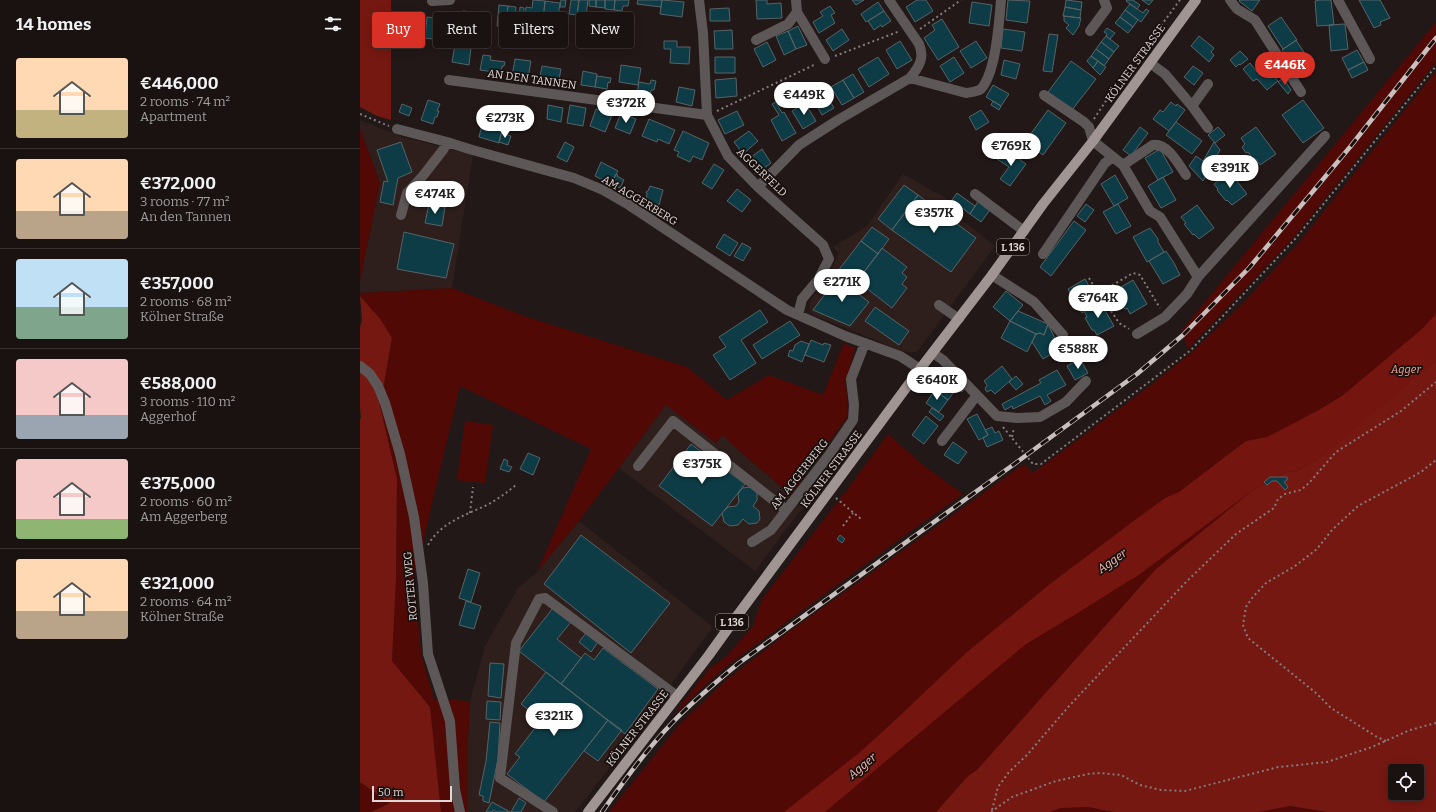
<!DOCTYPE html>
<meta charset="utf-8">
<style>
:root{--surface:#1a1211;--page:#231b1a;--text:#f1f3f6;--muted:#9f9e9f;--line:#383231;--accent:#d93025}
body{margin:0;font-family:Bitter,serif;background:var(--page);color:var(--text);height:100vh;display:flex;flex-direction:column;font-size:15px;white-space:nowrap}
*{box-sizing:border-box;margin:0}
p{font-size:13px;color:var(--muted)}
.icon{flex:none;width:22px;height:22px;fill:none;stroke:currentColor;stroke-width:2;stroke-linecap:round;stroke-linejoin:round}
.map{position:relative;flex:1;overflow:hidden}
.drawer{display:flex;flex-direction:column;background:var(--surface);width:360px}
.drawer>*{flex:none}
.hud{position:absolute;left:12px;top:12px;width:380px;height:36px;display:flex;gap:8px}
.tools{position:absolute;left:1028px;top:764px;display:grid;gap:8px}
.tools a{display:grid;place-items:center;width:36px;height:36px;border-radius:4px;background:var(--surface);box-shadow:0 2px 10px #0003,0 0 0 1px var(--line);font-size:20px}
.scale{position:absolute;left:12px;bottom:10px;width:80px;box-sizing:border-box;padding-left:4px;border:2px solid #dfd8d7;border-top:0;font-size:11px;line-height:14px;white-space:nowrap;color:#dfd8d7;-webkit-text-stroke:3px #19100e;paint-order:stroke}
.price{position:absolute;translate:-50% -34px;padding:0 9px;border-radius:14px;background:#fff;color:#222;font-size:13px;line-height:26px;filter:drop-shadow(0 1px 2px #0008)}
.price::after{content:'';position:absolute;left:50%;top:24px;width:12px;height:9px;margin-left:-6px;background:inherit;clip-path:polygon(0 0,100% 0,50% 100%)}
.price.active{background:var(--accent);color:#fff}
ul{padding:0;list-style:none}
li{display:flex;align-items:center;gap:12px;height:100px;padding:0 16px}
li+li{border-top:1px solid var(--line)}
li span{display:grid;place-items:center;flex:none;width:112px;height:80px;border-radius:4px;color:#555}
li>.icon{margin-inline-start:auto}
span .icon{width:48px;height:48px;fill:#fffc;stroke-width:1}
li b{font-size:17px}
h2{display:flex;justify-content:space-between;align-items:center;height:48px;padding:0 16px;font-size:17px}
.pill{padding:0 14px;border-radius:4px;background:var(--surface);box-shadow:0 2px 10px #0003,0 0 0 1px var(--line);font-size:14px;line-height:36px}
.pill.active{background:var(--accent);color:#fff}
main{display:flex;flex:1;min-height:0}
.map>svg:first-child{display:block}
</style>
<main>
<section class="drawer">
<h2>14 homes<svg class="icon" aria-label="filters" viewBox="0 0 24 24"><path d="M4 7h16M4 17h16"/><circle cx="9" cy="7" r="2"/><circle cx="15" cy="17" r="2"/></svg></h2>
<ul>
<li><span style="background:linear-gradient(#ffd9b3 65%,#c2b280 0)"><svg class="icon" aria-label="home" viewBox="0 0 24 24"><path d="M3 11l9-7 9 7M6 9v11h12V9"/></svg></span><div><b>€446,000</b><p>2 rooms · 74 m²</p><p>Apartment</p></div></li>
<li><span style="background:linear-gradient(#ffd9b3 65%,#b9a48a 0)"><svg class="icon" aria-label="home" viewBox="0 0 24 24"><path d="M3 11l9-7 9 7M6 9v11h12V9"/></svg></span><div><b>€372,000</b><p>3 rooms · 77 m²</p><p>An den Tannen</p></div></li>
<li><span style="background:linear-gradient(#bfe0f5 60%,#7fa58c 0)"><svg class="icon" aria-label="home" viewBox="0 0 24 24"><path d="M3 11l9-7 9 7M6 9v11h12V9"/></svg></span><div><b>€357,000</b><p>2 rooms · 68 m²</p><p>Kölner Straße</p></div></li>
<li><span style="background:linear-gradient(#f6c9c9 70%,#9aa5b1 0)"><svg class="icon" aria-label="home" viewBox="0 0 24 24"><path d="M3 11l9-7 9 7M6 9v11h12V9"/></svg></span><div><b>€588,000</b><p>3 rooms · 110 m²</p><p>Aggerhof</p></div></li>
<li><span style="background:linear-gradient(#f6c9c9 75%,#8fb573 0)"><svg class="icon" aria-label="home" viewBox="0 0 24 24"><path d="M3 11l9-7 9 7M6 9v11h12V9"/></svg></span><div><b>€375,000</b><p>2 rooms · 60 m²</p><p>Am Aggerberg</p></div></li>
<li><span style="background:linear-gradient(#ffd9b3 65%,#b9a48a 0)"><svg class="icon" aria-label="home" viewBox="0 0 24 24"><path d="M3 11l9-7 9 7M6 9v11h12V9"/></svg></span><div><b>€321,000</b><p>2 rooms · 64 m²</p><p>Kölner Straße</p></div></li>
</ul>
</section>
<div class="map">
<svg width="1076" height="812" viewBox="0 0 1076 812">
<rect width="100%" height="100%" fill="#221817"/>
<path fill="#2f1f1c" d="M0 120 42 137 113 155 92 288 0 293V281L20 183 0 128Z
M543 174 589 200 585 207 635 246 557 352H548L537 349 454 315 450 311V305L451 299 467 278 479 253 473 247 507 226Z
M306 405 356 443 363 434 377 449 444 506 395 571 259 468Z
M219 521 353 627 247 771 215 812H107L108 808V741L110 701 125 646 158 588 177 572Z"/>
<path fill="#510906" d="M1076 22V62L934 237 828 349 821 331Z
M1076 71V383L965 465 927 471 618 769 608 776 576 812H249L318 726 366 680 427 633 664 464 673 473 791 385 833 351 886 300 941 240Z
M0 128 20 183 0 281Z
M92 288 167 317 327 367 367 400 409 375 463 395 484 343 495 348 486 381 488 416 431 495 377 449 363 435 356 443 306 405 219 521 177 572 231 449 100 386 62 546 54 575 61 654 74 699 110 701 108 741V808L107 812H81L70 707 32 661 36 577 37 479 20 406 32 338 21 320 0 296V293Z
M105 421 133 425 125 483 97 480Z
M528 434 563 465 603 494 537 541 371 663 355 676 317 712 318 708 350 668 366 657 391 628 394 625 395 618 403 598 483 495Z
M0 782 30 803 11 812H0Z
M929 806 967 812H899Z
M728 807 754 812H690L701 808Z"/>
<path fill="#761812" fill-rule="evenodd" d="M0 0H31V120L17 116 0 107Z
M0 296 21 320 32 338 20 406 37 479 36 577 32 661 70 707 81 812H11L30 803 0 782V420L1 417 0 408V328L2 319Z
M1076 360V812H967L930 806 899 812H754L728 807 701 808 690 812H633L632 811 628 812H576L608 776 618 769 796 569 893 490 928 471 935 472 956 460ZM1035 771H1057V793H1035Z"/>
<path fill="#741510" d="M1076 314V360L970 450 956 460 935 472 928 471 893 490 780 574 716 614 666 644 465 812H424L499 753 531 724 606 653 690 584 771 523 805 498 819 492 886 441 907 437 959 410 982 396 1062 329Z"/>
<path fill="#0d3c46" stroke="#576366" d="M173 0 185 1 183 21 165 19 166 7 172 8Z
M201 0H206L205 7H200Z
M211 0H219L217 15 209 14Z
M219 0H228L226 16 217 15Z
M229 0H236V7L229 6Z
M236 0H245V8L236 7Z
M245 0H255L254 10 245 9Z
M255 0H269L268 6H263L262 11 254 10Z
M278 0H302L301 7 277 4Z
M302 0 324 2 322 17 300 14Z
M396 0H407V4L421 3 422 18 397 19Z
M492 0H504L496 5Z
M557 0H566L573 11 555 22 546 7Z
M648 0 670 1 667 23 646 20Z
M706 0 722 2 721 10 705 7Z
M767 0H773L780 5 777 9 766 1Z
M782 0H793L789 5Z
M880 0H900L892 11 879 1Z
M960 0H971L974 25 957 26 955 1Z
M999 0H1020L1030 18 1020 22 1021 25 1014 28Z
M185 1 200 3 197 23 183 21Z
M518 2 524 11 506 22 501 14Z
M612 2 632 5 629 26 609 23Z
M770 4 783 13 786 9 789 11 781 22 765 10Z
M139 5 148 6 145 27 137 26Z
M148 6 156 7 154 28 145 27Z
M470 6 475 13 471 15 475 23 459 33 453 22 463 16 460 12Z
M160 7 164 8 163 18H159Z
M705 7 721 10 720 18 703 16Z
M369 8 370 21H350V9Z
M765 10 778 20 773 27 760 17Z
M103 11 112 12 109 33 101 32Z
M524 11 531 21 522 27 521 25 514 30 508 21Z
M112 12 120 13 118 34 109 33Z
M124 13 129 14 128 25 122 24Z
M704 16 721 18 719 26 713 35 706 28 709 25 704 21Z
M67 17 76 18 73 39 65 38Z
M760 17 773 27 768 33 755 23Z
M921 17 937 40 923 49 908 26Z
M76 18 84 19 83 25H84L81 40 73 39Z
M87 19 94 20 92 32 85 31Z
M582 19 599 47 578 60 564 38 575 30 572 25Z
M57 22H65L64 33 56 32Z
M985 24 988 49 971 51 969 25Z
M438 26 447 45 436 49 428 31Z
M747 28 755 33 750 39 746 36 747 34 744 32Z
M482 29 489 40 473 51 466 40Z
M643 29 665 32 662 51 641 48Z
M372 30 373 49H355L354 31Z
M428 31 436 49 424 55 416 36Z
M689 34 698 35 692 72 683 71Z
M746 36 759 46 754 52 741 42Z
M839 36 854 48 851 52 854 55 849 62 831 46Z
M936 40 951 63 938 72 922 50Z
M304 41H317V47H330L329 64 310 63 311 49H304Z
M540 41 552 60 537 69 526 50Z
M616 41 627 58 611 68 600 51Z
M407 42 416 60 403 67 394 49Z
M741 42 754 52 749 59 736 49Z
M95 45 111 47 109 65 92 62Z
M736 49 749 59 744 66 731 56Z
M997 50 1004 62 988 70 982 58Z
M880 51 888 59 880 65 879 64 876 67 870 60Z
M123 55 131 56 130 60 145 62 144 66H142L141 73 120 70Z
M731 56 738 61 733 68 727 61Z
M355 57H375V73H355Z
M518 57 529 74 509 87 498 69Z
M594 57 604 73 590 82 580 66Z
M155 59 171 61 168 78 152 76Z
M644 60 660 64 656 79 641 75Z
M711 61 736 79 712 110 688 92Z
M738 61 746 67 740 75 733 68Z
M1004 62 1008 70 992 78 988 70Z
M890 63 897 72 905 66 918 81 907 90 897 79 893 81 883 69Z
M261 65 281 68 278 85 259 82Z
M182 66 201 69 198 85 179 82Z
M833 66 843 73 834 85 824 77Z
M223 71 237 74 235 87 221 85Z
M493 74 504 92 494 98 483 80Z
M237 76 251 78 250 83 248 82 247 89 235 87Z
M376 78 377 96 356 98 355 80Z
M923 78 931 90 928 94 918 82Z
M291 80 296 81 294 90H291L290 96 277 94 279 82 290 84Z
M483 80 494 98 482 105 471 87Z
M633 85 649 94 641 106 626 97Z
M319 87 335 90 332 106 316 102Z
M463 89 474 108 462 115 451 95Z
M68 100 80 104 77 111H79L77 117H75L73 124 61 120Z
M943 100 964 128 943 143 922 115Z
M633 101 641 106 639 110 631 105Z
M416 102 422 113 424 112 436 133 422 141 411 120 419 115 412 104Z
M811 102 816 106 817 104 825 110 809 131 793 119 800 110 803 112Z
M445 103 456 121 443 129 432 111Z
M42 104 52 108 49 116 39 112Z
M188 105 203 108 201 122 187 119Z
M210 105 226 108 223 126 207 123Z
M236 109 252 115 245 132 230 126Z
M621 110 629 122 616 130 609 117Z
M688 110 706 123 683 155 665 142Z
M377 111 384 125 365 134 358 120Z
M261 113 276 119 270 134 255 128Z
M289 119 315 130 309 144 298 139 297 142 282 136Z
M816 122 842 141 832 154 806 135Z
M122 125 142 131 139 143 119 137Z
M780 127 788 133 771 156 763 150Z
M858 127 865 135 855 143 848 135Z
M896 127 916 154 900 165 896 159 894 160 888 152 886 153 882 147 885 144 881 138Z
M323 131 349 143 342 160 333 156 330 162 317 156 319 152 314 150Z
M389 131 398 141 383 154 374 142Z
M141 133 151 136 148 145 139 142Z
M41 142 52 172 38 178 33 205 20 202 24 181 28 182 17 150Z
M205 142 214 147 207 162 197 157Z
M854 142 860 150 843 181 829 166 836 156 843 161Z
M402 149 411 163 396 174 386 161Z
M645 149 666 164 650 186 640 179 649 167 637 159Z
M800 149 813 172 798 180 785 158Z
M241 162 258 171 251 184 235 176Z
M354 164 364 170 352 189 342 183Z
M870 172 887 194 872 205 867 200 866 201 857 190 858 189 854 184Z
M256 174 258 175 257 176 264 180 260 188 251 184Z
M755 175 768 198 754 206 741 184Z
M803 177 816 200 801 208 788 186Z
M544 185 558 195 532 230 518 219Z
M290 186 303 190 299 205 286 201 287 194 286 192 288 191Z
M377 189 391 200 382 212 367 201Z
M597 193 615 206 610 214 592 200Z
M558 195 616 238 591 272 532 230Z
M619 200 630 210 621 222 610 214Z
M69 204 85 207 82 226 65 223Z
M726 204 734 210 725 222 717 216Z
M758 204 771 226 756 234 743 212Z
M837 205 854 228 839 239 834 234 833 235 824 224 826 223 821 217Z
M714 221 726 230 691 276 680 267Z
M512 227 529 239 518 254 501 241Z
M790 228 798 239V242L804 252 787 262 773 237Z
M44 232 94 244 86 278 37 269Z
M364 234 378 243 370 256 356 247Z
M501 241 518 254 497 281 491 277 486 285 474 276Z
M382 243 391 248 383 261 374 256Z
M522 248 547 267 542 273 547 277 542 284 547 288 532 308 497 281Z
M806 251 814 263 820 275 803 284 789 261Z
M477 278 509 302 490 326 453 310Z
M725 279 739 303 722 313 718 307 717 308 710 295H711L708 289Z
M773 280 787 304 770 314 767 308 765 309 758 297 760 296 756 290Z
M646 291 663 305 650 321 633 307Z
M740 302 754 326 737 335 734 330H732L725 318 727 317 724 311Z
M515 307 549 331 539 345 505 321Z
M400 310 408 322 381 340 396 363 370 380 353 355 366 347 359 337Z
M658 311 688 324 684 335 680 333 676 334 650 321Z
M430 321 440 335 402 359 393 345Z
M650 321 676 334 667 352 641 338Z
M688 324 700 349 683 359 672 342 676 334 680 333 684 335Z
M451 340 463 345 464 343 471 345 464 362 445 355Z
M441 341 449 344 442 362 428 356 430 350 433 351 435 345Z
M720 359 728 373 715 380 707 366Z
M642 366 652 379 635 394 631 390 627 392 625 389 627 385 624 381Z
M697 370 706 385 687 395 691 401 685 405 680 396 653 409 652 406 645 410 642 404 681 383 679 380Z
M656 376 663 384 656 390 649 382Z
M584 378 597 388 588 400 575 390Z
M594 378 606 386 602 392 590 383Z
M575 390 588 400 579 412 566 403Z
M572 408 584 416 580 421 569 412Z
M617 414 628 435 619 440 607 419Z
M566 416 578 426 564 444 552 435Z
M632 427 635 433 639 431 643 440 627 447 623 438 628 435 625 430Z
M593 442 607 452 598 464 584 455Z
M331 444 385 484 352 526 299 486Z
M168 453 180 458 173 475 160 469Z
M144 459 148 461 147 465 152 467 149 472 140 469Z
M910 477H927V480L924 482 928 487 925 490 917 481H912L907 485 904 482Z
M391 487 397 492V500L393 506 399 511 400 519 397 523 389 524 383 519 378 525 370 526 364 522 362 513 368 507 376 506 379 502 378 494 382 488Z
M221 535 310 603 271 653 184 584Z
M480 535 485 539 482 543 477 539Z
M108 569 120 573 111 602 99 598Z
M106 601 121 606 114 629 99 625Z
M193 608 211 622 197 639 221 658 201 684 159 651Z
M226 633 238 642 231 652 219 642Z
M243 648 298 689 265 734 201 684 225 653 234 660Z
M130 663 144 664 141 698 128 696Z
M186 672 248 720 184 802 147 774 160 757 155 754 181 720 161 704Z
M127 701 141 702 140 720 126 719Z
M248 720 262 730 238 761 224 751Z
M130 722 140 723 138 759 129 803 123 801V796L119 795 126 761Z
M159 798 166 803 161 812H151Z
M132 802 150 812H137L133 810 132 812H126Z"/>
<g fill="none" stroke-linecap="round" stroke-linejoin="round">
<path stroke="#847b7a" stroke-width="2" stroke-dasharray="2 3" stroke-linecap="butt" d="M560 29 601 0
M475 56 540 31
M357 111 456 64
M0 114 29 126
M734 119 753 90 820 0
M729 278 741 298 744 300 759 323 769 329
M739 293 773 273 780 275 800 308
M643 427 673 464H681L831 350 935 239 1076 66
M652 437 654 428
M476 498 501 519
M110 513 113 487
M483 526 493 513
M68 545C81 522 106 515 129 504 139 498 148 492 157 484
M1026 741 1017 737 971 708 956 693 888 638 883 625 886 607 892 598 906 583 935 566 957 549 972 530 998 506 1061 472 1076 460
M632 810 638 787 649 772 667 755 709 706 827 581 876 534 914 508 918 499 925 494 941 490 949 483 976 452 1041 411 1076 382
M631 812 652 797 696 781 728 774 740 773 761 775 780 785 801 790 825 791 918 767 967 762 1012 747 1050 730 1076 723"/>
<path stroke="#5d5857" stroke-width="10" d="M339 0 343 33 347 115 368 156 398 187 463 245 469 259 458 280 442 299 438 315
M436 0 437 12 465 59
M870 0 877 9 895 20 941 92
M978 0 1010 59
M72 1 90 0
M730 31 747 8 744 0
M396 40 428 24 437 12
M790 63 805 74 832 106
M550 78 606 93C611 92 617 92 621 89 636 72 639 23 641 0
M89 80 347 115
M848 84 832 106 848 128
M684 95 724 122 729 127 733 141 763 165 790 211 800 217 838 277 827 294 805 317 777 334
M37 129 87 142 109 149 214 178 243 190 269 205 427 310 485 336 540 356 560 369
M763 165 793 145C808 143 819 165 826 175
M398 187 439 145 478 120 550 78C559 67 565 58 559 44L529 0
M615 194 664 231
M41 215 47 193 62 177 83 150 87 142
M683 254 745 163 753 157
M632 275 674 302 703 335
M838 277 965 136
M579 305 599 319
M573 353 583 360 637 416 657 418 680 417 706 402 726 381
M0 366 10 374 18 386 25 403 40 454 54 517 63 583 68 654 90 721 95 789 100 812
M582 441 617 395
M278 466 313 421 426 510
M392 542 411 530 469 455 493 420 494 405 491 379 505 343
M193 812 140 778 156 643 179 599 185 598 317 696"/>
<path stroke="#a09593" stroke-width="10" d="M228 812 349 655 377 616 560 369 632 275 683 204 733 141 836 0"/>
<defs>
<path id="rail" d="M242 812C264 781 286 750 313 722 333 701 356 682 379 663L657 462 777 374 823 335 889 268 990 147 1076 38"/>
</defs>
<use href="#rail" stroke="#c7c0bf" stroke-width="4.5"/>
<use href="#rail" stroke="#19100e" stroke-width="3" stroke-dasharray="9" stroke-linecap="butt"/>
</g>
<g text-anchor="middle" stroke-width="3.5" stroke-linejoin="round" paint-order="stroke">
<g fill="#19100e" stroke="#a49c9b" stroke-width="1">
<rect x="637" y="239" width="32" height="16" rx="3"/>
<rect x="356" y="614" width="32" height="16" rx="3"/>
</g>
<g font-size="10" font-weight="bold" fill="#dfd8d7">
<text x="653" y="251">L 136</text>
<text x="372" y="626">L 136</text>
</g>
<g font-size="11" fill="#dfd8d7" stroke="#19100e">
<text transform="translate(775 63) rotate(-54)" y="4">KÖLNER STRASSE</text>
<text transform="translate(172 79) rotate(8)" y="4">AN DEN TANNEN</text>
<text transform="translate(402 172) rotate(44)" y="4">AGGERFELD</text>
<text transform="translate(280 200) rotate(31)" y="4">AM AGGERBERG</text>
<text transform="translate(471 469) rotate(-53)" y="4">KÖLNER STRASSE</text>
<text transform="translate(439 474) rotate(-52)" y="4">AM AGGERBERG</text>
<text transform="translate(50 586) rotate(-95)" y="4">ROTTER WEG</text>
<text transform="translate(277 728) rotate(-52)" y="4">KÖLNER STRASSE</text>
</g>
<g font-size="11" font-style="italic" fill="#fcada1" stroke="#19100e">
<text x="1046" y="373">Agger</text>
</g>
<g font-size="12" font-style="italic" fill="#f8c1b9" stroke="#19100e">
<text transform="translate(752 561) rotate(-35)" y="4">Agger</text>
<text transform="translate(502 766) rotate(-40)" y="4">Agger</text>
</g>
</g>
</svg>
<div class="tools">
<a><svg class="icon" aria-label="locate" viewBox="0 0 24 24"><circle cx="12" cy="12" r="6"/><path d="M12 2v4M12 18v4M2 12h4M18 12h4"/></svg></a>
</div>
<div class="scale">50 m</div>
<b class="price active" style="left:925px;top:86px">€446K</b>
<b class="price" style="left:444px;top:116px">€449K</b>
<b class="price" style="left:266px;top:124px">€372K</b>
<b class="price" style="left:145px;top:139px">€273K</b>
<b class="price" style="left:651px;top:167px">€769K</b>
<b class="price" style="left:870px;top:189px">€391K</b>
<b class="price" style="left:75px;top:215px">€474K</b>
<b class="price" style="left:574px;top:234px">€357K</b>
<b class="price" style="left:482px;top:303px">€271K</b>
<b class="price" style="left:738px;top:319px">€764K</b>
<b class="price" style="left:718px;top:370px">€588K</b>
<b class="price" style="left:577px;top:401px">€640K</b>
<b class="price" style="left:342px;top:485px">€375K</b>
<b class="price" style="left:194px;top:737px">€321K</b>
<div class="hud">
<a class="pill active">Buy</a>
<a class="pill">Rent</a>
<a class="pill">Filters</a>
<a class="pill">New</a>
</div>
</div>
</main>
